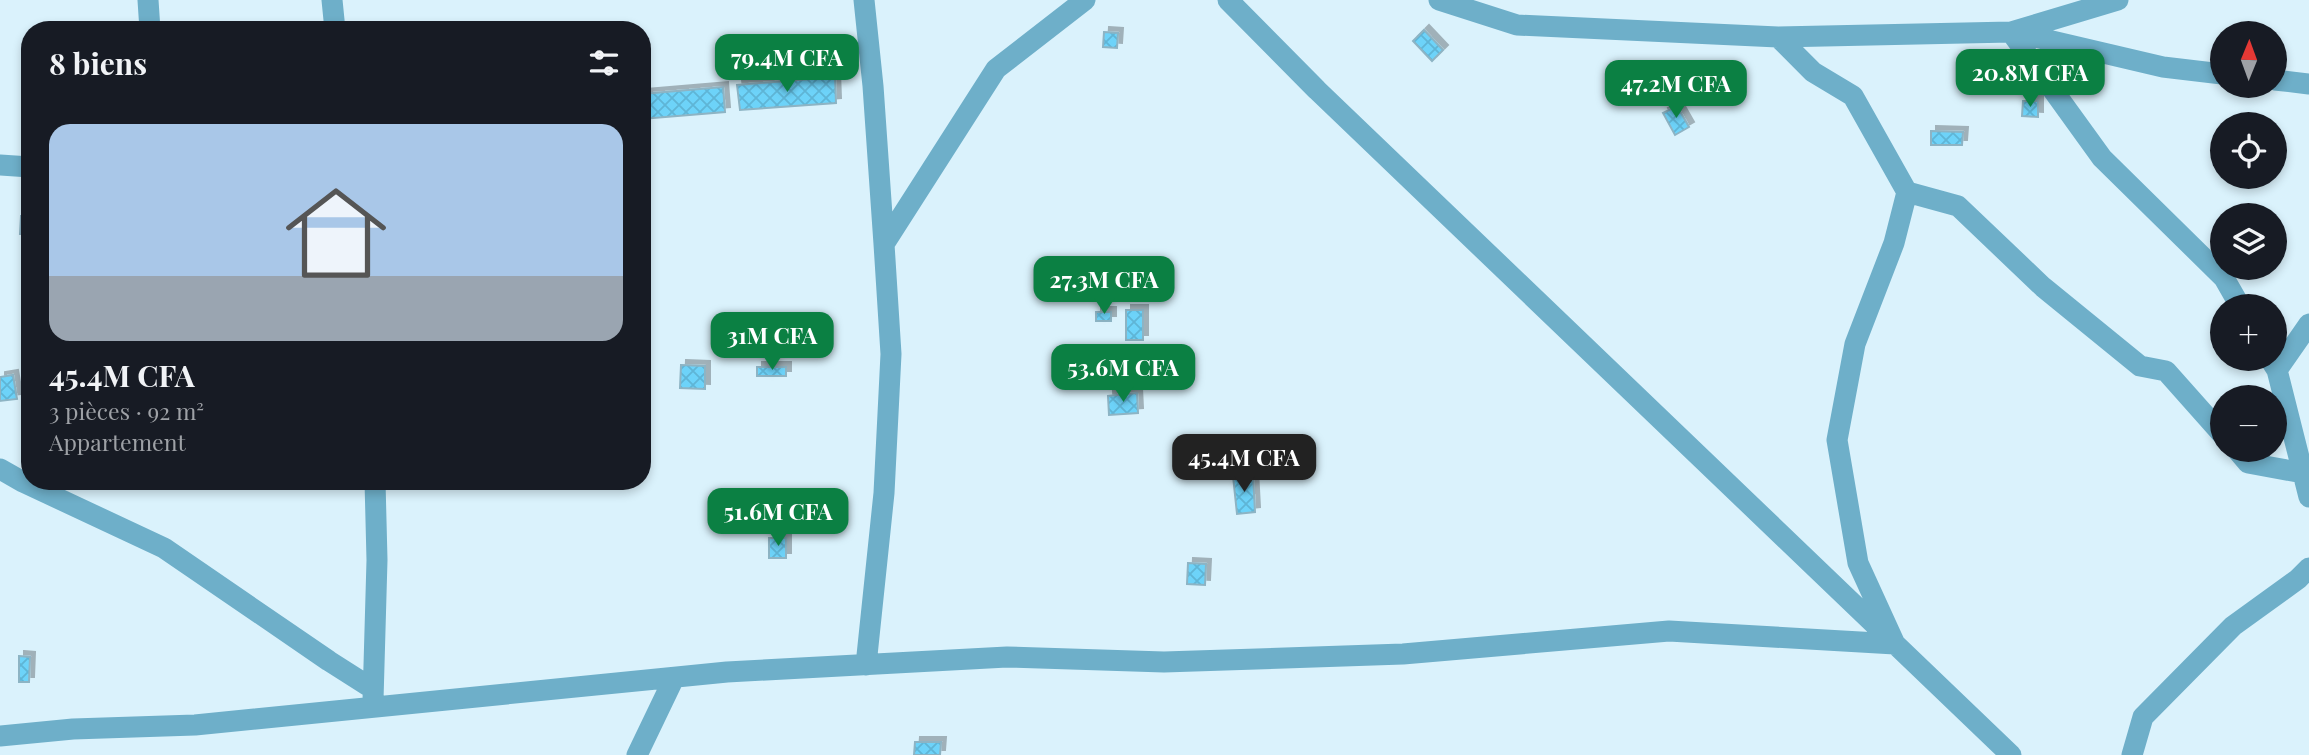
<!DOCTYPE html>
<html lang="fr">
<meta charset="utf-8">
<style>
:root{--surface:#171b24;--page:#20242c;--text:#f1f3f6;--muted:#9ea1a6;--accent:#0b8043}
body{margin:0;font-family:"Playfair Display",serif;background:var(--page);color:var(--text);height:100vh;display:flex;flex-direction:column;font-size:26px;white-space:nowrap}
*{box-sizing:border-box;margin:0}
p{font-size:23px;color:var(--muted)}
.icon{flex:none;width:38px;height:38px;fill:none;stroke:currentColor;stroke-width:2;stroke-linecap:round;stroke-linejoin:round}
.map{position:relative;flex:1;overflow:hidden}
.drawer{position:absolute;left:21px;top:21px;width:630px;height:469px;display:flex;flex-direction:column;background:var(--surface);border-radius:28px;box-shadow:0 4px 10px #0003}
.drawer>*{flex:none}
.needle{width:46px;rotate:1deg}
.tools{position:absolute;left:2210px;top:21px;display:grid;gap:14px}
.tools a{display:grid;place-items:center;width:77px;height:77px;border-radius:50%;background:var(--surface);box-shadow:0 4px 10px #0003;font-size:35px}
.price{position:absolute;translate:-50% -60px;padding:0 16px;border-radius:14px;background:var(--accent);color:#fff;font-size:23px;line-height:46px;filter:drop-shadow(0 2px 4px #0008)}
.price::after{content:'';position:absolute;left:50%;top:42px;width:21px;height:16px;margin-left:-10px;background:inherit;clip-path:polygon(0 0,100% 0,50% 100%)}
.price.current{background:#222;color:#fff}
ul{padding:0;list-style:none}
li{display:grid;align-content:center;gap:14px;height:371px;padding:0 28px}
li span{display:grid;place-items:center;height:217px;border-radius:21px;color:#555}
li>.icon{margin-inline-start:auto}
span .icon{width:126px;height:126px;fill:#fffc;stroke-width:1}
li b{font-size:30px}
h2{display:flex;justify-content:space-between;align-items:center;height:84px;padding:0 28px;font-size:30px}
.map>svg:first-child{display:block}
</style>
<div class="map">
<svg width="2309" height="755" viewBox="0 0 2309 755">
<defs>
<pattern id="building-cross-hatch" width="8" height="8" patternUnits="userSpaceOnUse" patternTransform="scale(1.75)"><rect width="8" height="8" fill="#6dd3f9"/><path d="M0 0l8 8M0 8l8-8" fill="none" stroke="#5eb5d6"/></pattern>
<filter id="shadow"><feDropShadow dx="5" dy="-5" stdDeviation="0" flood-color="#0004"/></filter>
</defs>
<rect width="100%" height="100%" fill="#daf2fc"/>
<path fill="url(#building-cross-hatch)" stroke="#8db4c4" stroke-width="2" filter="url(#shadow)" d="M1424 30 1443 50 1432 61 1413 41Z
M1104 32 1118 33 1117 48 1103 47Z
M835 77 836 103 740 110 737 85Z
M723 87 725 112 642 119V94Z
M2023 101H2038V117L2022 116Z
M1677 106 1689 127 1675 135 1663 113Z
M1931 131 1963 132 1962 145H1931Z
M21 216H30V234H20Z
M1126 310H1143V340H1126Z
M1096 312H1111V321H1096Z
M681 365 705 366V389L680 388Z
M757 367H786V376H757Z
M13 375 17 399 0 401V377Z
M1137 393 1138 413 1109 415 1108 396Z
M1253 475 1255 512 1237 514 1233 476Z
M768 504 779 505V523H768Z
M769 538H786V558H769Z
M1188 563 1206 564 1205 585 1187 584Z
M19 656 30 657 29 682H19Z
M915 742H941L940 755H914Z"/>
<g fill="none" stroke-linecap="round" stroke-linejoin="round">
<path stroke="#6eafc9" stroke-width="21" d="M148 0 150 30
M332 0 335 30
M864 0 873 86 884 244
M1228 0 1317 90 2011 755
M1439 0 1517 25 1778 37 2011 32 2118 0
M2011 32 2102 158 2224 278 2240 306
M2014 32 2163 67 2222 74
M1778 37 1813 72 1853 96 1907 192 1958 206 2043 287 2140 366 2166 371 2222 434
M2275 80 2309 84
M0 165 30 167
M2270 359 2277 370 2309 497
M2277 370 2309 324
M2237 450 2248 463 2303 473
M0 469 23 482 164 548 329 661 373 689
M866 665 884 493 891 354 884 244 996 69 1085 0
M373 700 377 560 375 481
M0 736 73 729 195 725 727 672 1007 657 1164 662 1403 654 1669 631 1895 644 1858 563 1837 440 1855 344 1894 243 1907 192
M637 755 674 678
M2132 755 2143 717 2233 626 2298 579 2309 568"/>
</g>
</svg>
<div class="tools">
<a><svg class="needle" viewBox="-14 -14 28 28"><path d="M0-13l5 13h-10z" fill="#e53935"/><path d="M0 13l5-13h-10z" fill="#9ea1a6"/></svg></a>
<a><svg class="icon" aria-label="locate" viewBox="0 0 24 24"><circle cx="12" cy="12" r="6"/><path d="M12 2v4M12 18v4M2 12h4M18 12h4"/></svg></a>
<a><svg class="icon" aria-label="layers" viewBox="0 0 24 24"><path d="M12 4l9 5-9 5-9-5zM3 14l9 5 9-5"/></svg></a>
<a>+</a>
<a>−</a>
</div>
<b class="price" style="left:787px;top:94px">79.4M CFA</b>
<b class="price" style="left:2030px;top:109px">20.8M CFA</b>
<b class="price" style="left:1676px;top:120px">47.2M CFA</b>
<b class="price" style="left:1104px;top:316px">27.3M CFA</b>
<b class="price" style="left:772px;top:372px">31M CFA</b>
<b class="price" style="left:1123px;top:404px">53.6M CFA</b>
<b class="price current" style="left:1244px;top:494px">45.4M CFA</b>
<b class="price" style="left:778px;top:548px">51.6M CFA</b>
<section class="drawer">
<h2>8 biens<svg class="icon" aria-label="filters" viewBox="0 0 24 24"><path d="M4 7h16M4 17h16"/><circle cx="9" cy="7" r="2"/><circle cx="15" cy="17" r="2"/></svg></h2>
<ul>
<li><span style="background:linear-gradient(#a9c7e8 70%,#9aa5b1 0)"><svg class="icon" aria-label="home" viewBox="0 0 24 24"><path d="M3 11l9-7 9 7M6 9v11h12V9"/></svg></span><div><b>45.4M CFA</b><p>3 pièces · 92 m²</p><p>Appartement</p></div></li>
</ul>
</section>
</div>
